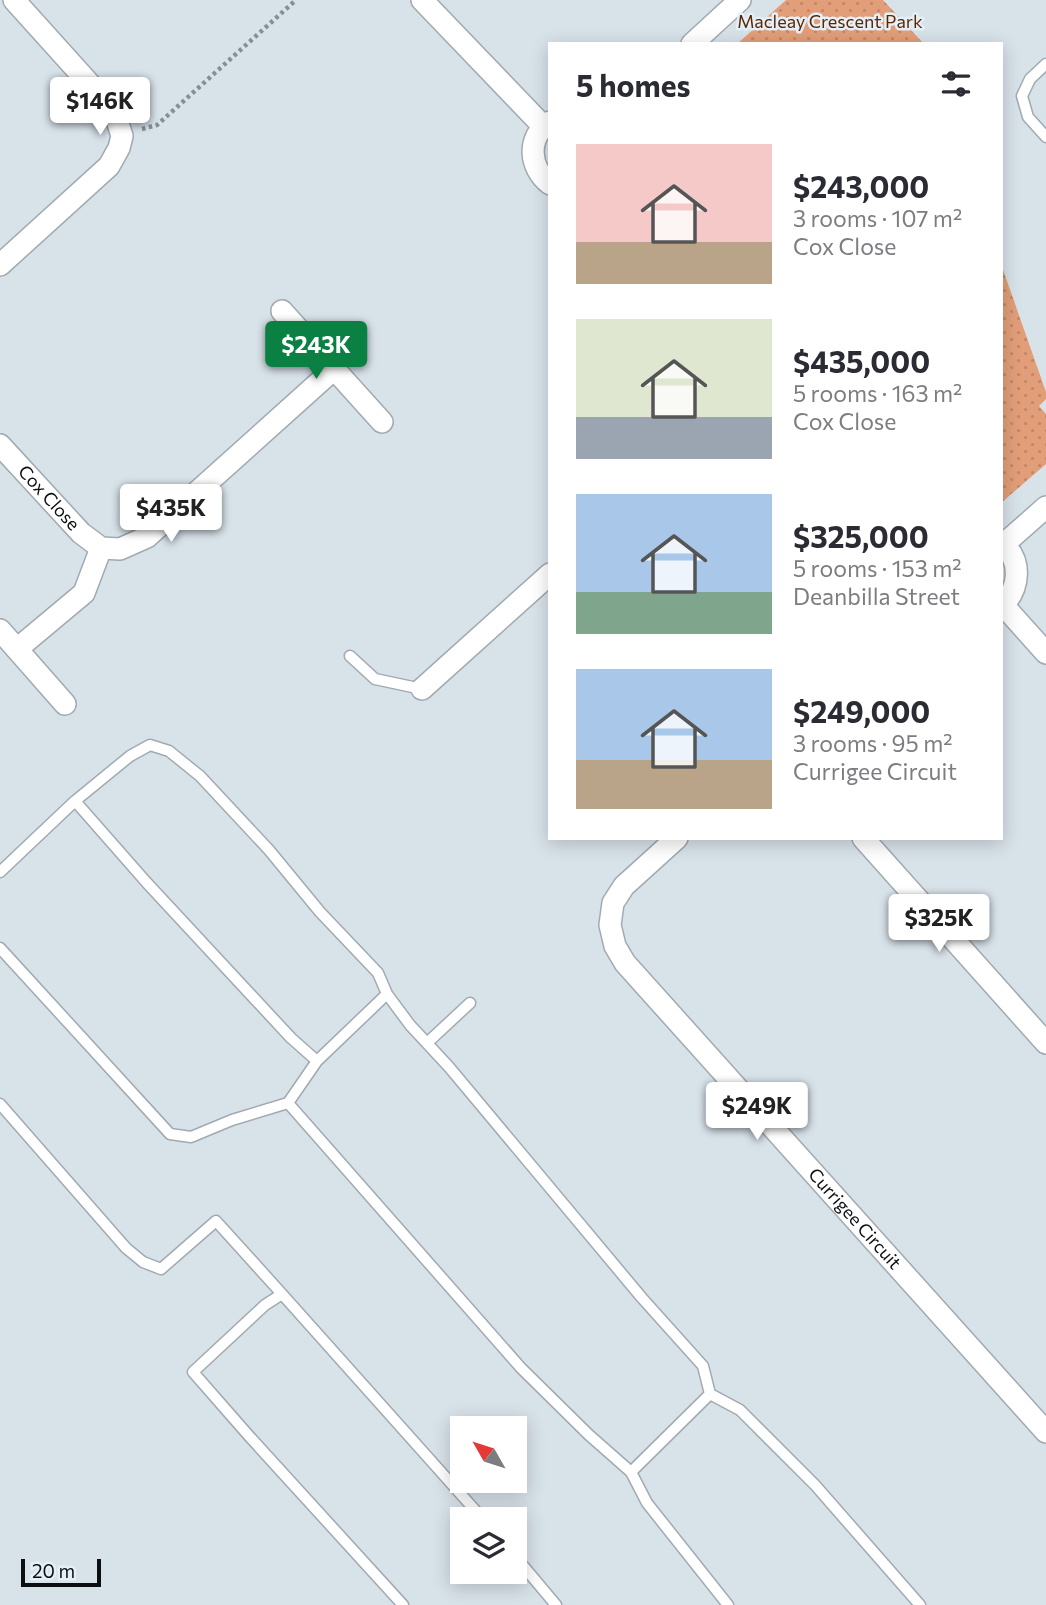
<!DOCTYPE html>
<meta charset="utf-8">
<style>
:root{--surface:#fff;--page:#f7f7f7;--text:#2b2b33;--muted:#7c7c81;--accent:#0b8043}
body{margin:0;font-family:Commissioner,sans-serif;background:var(--page);color:var(--text);height:100vh;display:flex;flex-direction:column;font-size:26px;white-space:nowrap}
*{box-sizing:border-box;margin:0}
p{font-size:23px;color:var(--muted)}
.icon{flex:none;width:38px;height:38px;fill:none;stroke:currentColor;stroke-width:2;stroke-linecap:round;stroke-linejoin:round}
.map{position:relative;flex:1;overflow:hidden}
.side{position:absolute;left:548px;top:42px;width:455px;height:798px;display:flex;flex-direction:column;background:var(--surface);border-radius:0px;box-shadow:0 4px 18px #0003}
.side>*{flex:none}
.needle{width:46px;rotate:309deg}
.buttons{position:absolute;left:450px;top:1416px;display:grid;gap:14px}
.buttons a{display:grid;place-items:center;width:77px;height:77px;border-radius:0px;background:var(--surface);box-shadow:0 4px 18px #0003;font-size:35px}
.scale{position:absolute;left:21px;bottom:18px;width:80px;box-sizing:border-box;padding-left:7px;border:4px solid #0c0f11;border-top:0;font-size:19px;line-height:24px;white-space:nowrap;color:#0c0f11;-webkit-text-stroke:5px #e5eff7;paint-order:stroke}
.price{position:absolute;translate:-50% -60px;padding:0 16px;border-radius:7px;background:#fff;color:#222;font-size:23px;line-height:46px;filter:drop-shadow(0 2px 4px #0008)}
.price::after{content:'';position:absolute;left:50%;top:42px;width:21px;height:16px;margin-left:-10px;background:inherit;clip-path:polygon(0 0,100% 0,50% 100%)}
.price.selected{background:var(--accent);color:#fff}
ul{padding:0;list-style:none}
li{display:flex;align-items:center;gap:21px;height:175px;padding:0 28px}
li span{display:grid;place-items:center;flex:none;width:196px;height:140px;border-radius:0px;color:#555}
li>.icon{margin-inline-start:auto}
span .icon{width:84px;height:84px;fill:#fffc;stroke-width:1}
li b{font-size:30px}
h2{display:flex;justify-content:space-between;align-items:center;height:84px;padding:0 28px;font-size:30px}
.map>svg:first-child{display:block}
</style>
<div class="map">
<svg width="1046" height="1605" viewBox="0 0 1046 1605">
<defs>
<pattern id="grass-dots" width="8" height="8" patternUnits="userSpaceOnUse" patternTransform="scale(1.75)"><rect width="8" height="8" fill="#e29e79"/><path d="M2 2h.1M6 6h.1" fill="none" stroke="#c18768" stroke-width="1.8" stroke-linecap="round"/></pattern>
</defs>
<rect width="100%" height="100%" fill="#d8e2e9"/>
<path fill="url(#grass-dots)" d="M786 0H883L924 44H737Z
M1001 264 1046 392V399L1039 406 1046 414V464L1001 503Z"/>
<g fill="none" stroke-linecap="round" stroke-linejoin="round">
<defs>
<path id="lane" d="M1046 64 1030 79 1022 96 1028 117 1046 137
M350 656 375 679 422 689
M75 801 130 756 150 745 169 751 200 776 269 850 320 912 378 973 387 994
M0 872 75 801 147 883 291 1038 317 1061 288 1103 232 1120 191 1137 170 1134 0 948
M427 1043 470 1003
M317 1061 387 994 410 1025 449 1067 642 1298 703 1366 710 1394 740 1410 815 1485 920 1605
M288 1103 521 1368 589 1435 631 1472 647 1503 728 1605
M0 1104 126 1248 143 1262 161 1269 216 1221 282 1294
M631 1472 710 1394
M514 1555 556 1605
M403 1605 249 1436 193 1372 265 1305 282 1294 483 1519"/>
<g id="street">
<path d="M422 0 543 126"/>
<path d="M692 44 740 0"/>
<path d="M550 122C526 137 529 168 550 184"/>
<path d="M0 265 109 166 119 148 122 136 114 111 14 0"/>
<path d="M282 311 382 422"/>
<path id="s1" d="M0 445 81 533 101 548 120 549 147 537 334 369"/>
<path d="M1001 542C1023 560 1020 589 1001 607"/>
<path d="M1004 544 1046 507"/>
<path d="M1004 606 1046 653"/>
<path d="M0 630 65 704"/>
<path d="M17 649 84 593 101 548"/>
<path d="M422 689 550 574"/>
<path id="s2" d="M677 838 624 886 613 903 610 925 615 946 625 963 1046 1432"/>
<path d="M863 838 1046 1043"/>
</g>
</defs>
<use href="#lane" stroke="#a1aab1" stroke-width="13"/>
<use href="#street" stroke="#a1aab1" stroke-width="24"/>
<path stroke="#888f94" stroke-width="4.5" stroke-dasharray="3.5 3.5" stroke-linecap="butt" d="M142 129 157 125 296 0"/>
<use href="#lane" stroke="#fff" stroke-width="10"/>
<use href="#street" stroke="#fff" stroke-width="21"/>
</g>
<g text-anchor="middle" stroke-width="5" stroke-linejoin="round" paint-order="stroke">
<g font-size="18" fill="#5b2703" stroke="#e5eff7">
<text x="830" y="28">Macleay Crescent Park</text>
</g>
<g font-size="18" fill="#0c0f11" stroke="#e5eff7">
<text dy="6" stroke="none"><textPath href="#s1" startOffset="72">Cox Close</textPath></text>
<text dy="6" stroke="none"><textPath href="#s2" startOffset="499">Currigee Circuit</textPath></text>
</g>
</g>
</svg>
<div class="buttons">
<a><svg class="needle" viewBox="-14 -14 28 28"><path d="M0-13l5 13h-10z" fill="#e53935"/><path d="M0 13l5-13h-10z" fill="#7c7c81"/></svg></a>
<a><svg class="icon" aria-label="layers" viewBox="0 0 24 24"><path d="M12 4l9 5-9 5-9-5zM3 14l9 5 9-5"/></svg></a>
</div>
<div class="scale">20 m</div>
<b class="price" style="left:100px;top:137px">$146K</b>
<b class="price selected" style="left:316px;top:381px">$243K</b>
<b class="price" style="left:171px;top:544px">$435K</b>
<b class="price" style="left:939px;top:954px">$325K</b>
<b class="price" style="left:757px;top:1142px">$249K</b>
<section class="side">
<h2>5 homes<svg class="icon" aria-label="filters" viewBox="0 0 24 24"><path d="M4 7h16M4 17h16"/><circle cx="9" cy="7" r="2"/><circle cx="15" cy="17" r="2"/></svg></h2>
<ul>
<li><span style="background:linear-gradient(#f6c9c9 70%,#b9a48a 0)"><svg class="icon" aria-label="home" viewBox="0 0 24 24"><path d="M3 11l9-7 9 7M6 9v11h12V9"/></svg></span><div><b>$243,000</b><p>3 rooms · 107 m²</p><p>Cox Close</p></div></li>
<li><span style="background:linear-gradient(#dfe7d0 70%,#9aa5b1 0)"><svg class="icon" aria-label="home" viewBox="0 0 24 24"><path d="M3 11l9-7 9 7M6 9v11h12V9"/></svg></span><div><b>$435,000</b><p>5 rooms · 163 m²</p><p>Cox Close</p></div></li>
<li><span style="background:linear-gradient(#a9c7e8 70%,#7fa58c 0)"><svg class="icon" aria-label="home" viewBox="0 0 24 24"><path d="M3 11l9-7 9 7M6 9v11h12V9"/></svg></span><div><b>$325,000</b><p>5 rooms · 153 m²</p><p>Deanbilla Street</p></div></li>
<li><span style="background:linear-gradient(#a9c7e8 65%,#b9a48a 0)"><svg class="icon" aria-label="home" viewBox="0 0 24 24"><path d="M3 11l9-7 9 7M6 9v11h12V9"/></svg></span><div><b>$249,000</b><p>3 rooms · 95 m²</p><p>Currigee Circuit</p></div></li>
</ul>
</section>
</div>
